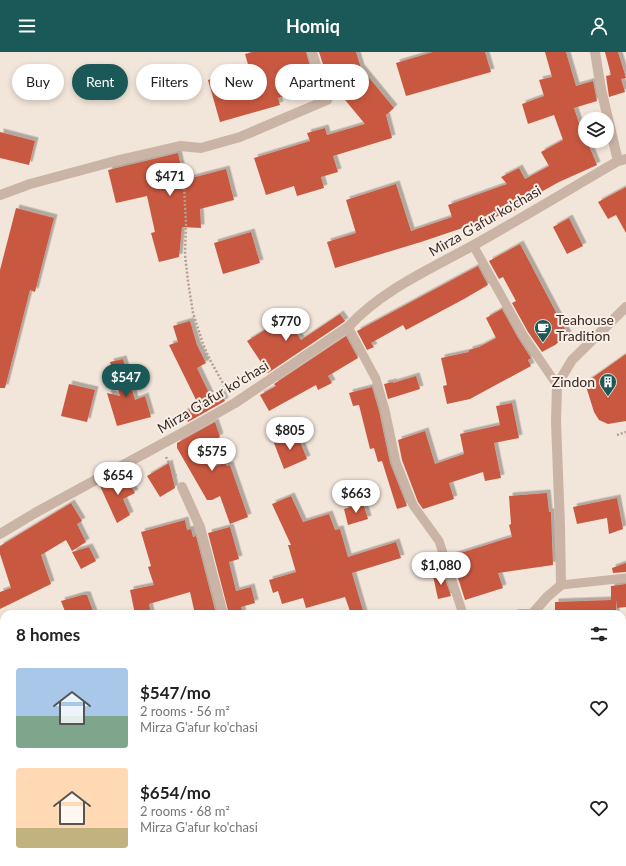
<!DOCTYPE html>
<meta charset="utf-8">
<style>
:root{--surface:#fff;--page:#f2f2f2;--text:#222;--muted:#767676;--accent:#1b5958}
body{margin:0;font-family:Lato,sans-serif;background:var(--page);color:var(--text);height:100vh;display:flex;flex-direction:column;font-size:15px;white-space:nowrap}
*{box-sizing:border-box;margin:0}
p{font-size:13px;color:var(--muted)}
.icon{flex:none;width:22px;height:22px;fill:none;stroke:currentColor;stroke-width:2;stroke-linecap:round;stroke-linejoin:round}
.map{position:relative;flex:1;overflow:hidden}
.side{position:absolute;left:0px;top:558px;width:626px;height:256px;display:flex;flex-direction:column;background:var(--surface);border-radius:12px 12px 0 0;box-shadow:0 2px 6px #0003}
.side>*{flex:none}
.top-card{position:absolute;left:12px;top:12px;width:400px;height:36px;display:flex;gap:8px}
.controls{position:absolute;left:578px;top:60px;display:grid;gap:8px}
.controls a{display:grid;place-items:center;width:36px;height:36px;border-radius:50%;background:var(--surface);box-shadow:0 2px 6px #0003;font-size:20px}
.price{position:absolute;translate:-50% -34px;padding:0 9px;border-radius:14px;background:#fff;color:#222;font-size:13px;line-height:26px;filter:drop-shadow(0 1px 2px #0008)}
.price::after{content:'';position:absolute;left:50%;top:24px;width:12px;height:9px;margin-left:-6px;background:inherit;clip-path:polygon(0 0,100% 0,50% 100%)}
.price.selected{background:var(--accent);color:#fff}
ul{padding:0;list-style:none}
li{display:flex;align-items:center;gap:12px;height:100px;padding:0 16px}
li span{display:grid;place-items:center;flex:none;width:112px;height:80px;border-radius:4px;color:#555}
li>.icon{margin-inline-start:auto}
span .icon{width:48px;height:48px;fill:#fffc;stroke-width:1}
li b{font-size:17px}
h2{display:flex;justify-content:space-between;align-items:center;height:48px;padding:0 16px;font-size:17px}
.chip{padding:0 14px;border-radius:18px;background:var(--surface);box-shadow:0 2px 6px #0003;font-size:14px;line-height:36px}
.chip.selected{background:var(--accent);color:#fff}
header{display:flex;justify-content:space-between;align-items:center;height:52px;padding:0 16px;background:var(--accent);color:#fff;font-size:18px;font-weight:700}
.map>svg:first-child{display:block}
</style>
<header><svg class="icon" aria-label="menu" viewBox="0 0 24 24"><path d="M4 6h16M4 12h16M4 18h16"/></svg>Homiq<svg class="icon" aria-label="person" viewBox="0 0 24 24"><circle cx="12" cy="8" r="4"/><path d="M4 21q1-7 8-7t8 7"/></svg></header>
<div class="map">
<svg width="626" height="814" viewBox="0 0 626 814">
<defs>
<filter id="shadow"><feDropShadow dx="3.5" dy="-3.5" stdDeviation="0" flood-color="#0004"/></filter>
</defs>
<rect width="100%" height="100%" fill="#f2e5da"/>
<path fill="#c95941" filter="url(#shadow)" d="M253 0H306L316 35 278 46 280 53 220 70 208 28 249 16 245 2Z
M319 0H356L361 16 394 56 386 63 392 86 333 104 338 120 321 125 324 136 297 144 294 134 266 143 254 106 310 89 307 81 325 76 327 83 365 72 331 31H329Z
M433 0H485L491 20 406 44 396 11Z
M545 0H566L576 34 593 29 597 49 574 56 585 89H587L597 113 559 130 514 155 516 158 421 190 335 216 327 190 356 181 346 148 396 132 411 179 452 165 448 153 507 132 501 125 519 116 525 127 549 114 541 100 563 88 554 63 528 72 522 52 544 44 539 28 552 25Z
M605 0H618L626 26 621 27 625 40 609 45 606 24 611 23Z
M0 80 35 89 29 113 0 106Z
M178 101 184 128 226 117 234 148 200 157 201 176 182 175 179 205 159 210 151 181 155 180 147 144 116 151 108 118Z
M626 135V181L616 163 608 167 598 150Z
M16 156 54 166 35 240 30 238 5 336H0V218Z
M569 166 583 194 567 202 553 175Z
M251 180 260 211 223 222 214 191Z
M520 192 568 283 555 293 542 300 528 280 512 251 516 249 503 225 499 227 489 209Z
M478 214 488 233 464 247 406 278 403 273 371 291 374 295 367 298 357 279Z
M502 257 518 286 531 306 528 308 531 314 470 347 447 352 443 334 447 333 441 306 469 300V298L479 295 496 286 486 266Z
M340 262 345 269 344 270 268 321 247 289 286 265 301 288Z
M190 269 197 293 206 311 197 316 211 345 220 339 225 349 188 370 183 361 198 352 169 293 178 290 173 274Z
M346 284 358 306 328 324 332 331 318 338 316 333 269 359 260 343 276 334 274 332Z
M626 302V369L608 372 599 368 594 360 585 331Z
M123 307 135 348 145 344 151 365 117 374 107 341 120 344 110 310Z
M416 324 420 337 388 347 384 332 393 330V331Z
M69 332 95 338 87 370 61 364Z
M372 335 379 359 390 411 407 454 397 457 382 409 378 410 374 396 370 397 359 353 353 354 349 341Z
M512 351 519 386 494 391 501 426 485 429 483 420 449 431 454 447 423 457 418 450 402 408 398 388 425 379 435 412 464 402 460 382 500 373 496 354Z
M215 370 220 385 212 389 217 397 207 403 213 415 225 411 227 414 230 413 248 465 230 472 220 444 212 448H207L177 396V391Z
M297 382 307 407 284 417 274 391Z
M169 411 175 436 160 445 147 424Z
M123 421 135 441 123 447 130 463 117 471 100 434Z
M547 441 549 460H551L553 513 498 521 503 536 465 548 451 504 512 485 509 473 511 472 509 444Z
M291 444 303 470 329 462 335 478 340 477 348 505 396 490 401 506 352 521 364 562H351L345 545 306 556 303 546 282 552 278 539 273 541 269 528 296 520 288 493H291L272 452Z
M617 446 623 477 609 482 607 466 577 472 573 455Z
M71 451 82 469 77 472 86 490 72 499 66 488 41 503 51 532 0 557V540L11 536 0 502V494Z
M363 451 368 467 348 473 344 457Z
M185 468 187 478 191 477 193 485 196 484 216 562H195L190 540 149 552 151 562H135L130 538 154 533 148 515 151 514 141 480Z
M230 475 239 507 229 510 236 539 251 535 255 551 241 555 243 562H229L208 481Z
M89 495 96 509 81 517 72 500Z
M626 511V520L613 521 612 516Z
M443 521 451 544 438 547 433 524Z
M626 532V555L617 556 616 548H615H616V562H555V550L611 548V534Z
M82 543H87L94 562H66L61 549Z"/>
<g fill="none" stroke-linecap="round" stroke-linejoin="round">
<path stroke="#b69e90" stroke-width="2.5" stroke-dasharray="2 2" stroke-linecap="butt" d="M182 108 183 114 186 171 185 203 188 229 193 261 203 292 210 308 228 340
M617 383 626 380
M166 405 176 424
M0 783 4 784
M30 810 31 814
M333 814 334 810"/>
<path stroke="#cab4a6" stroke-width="9" d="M473 193 523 283 557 333
M348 275 376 327 385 358 396 410 413 453 439 489 463 562
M561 533 626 526"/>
<path stroke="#cab4a6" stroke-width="10" d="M595 0 601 37 618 109
M0 143 30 132 119 108 180 94 201 96 240 85 327 48 312 0
M182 435 200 475 223 562
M0 482 35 461 184 380 235 351 348 275C382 238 430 217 474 193 522 166 570 137 618 109L626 107
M533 561 547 545 561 533 560 474 556 370 557 333 572 308 626 255
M520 562H533
M622 628 626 627
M0 646 4 645
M542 810 543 814"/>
</g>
<defs>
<symbol id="cafe-pin" viewBox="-11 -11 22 30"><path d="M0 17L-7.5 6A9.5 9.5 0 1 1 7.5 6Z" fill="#1b5958" stroke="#faefe6"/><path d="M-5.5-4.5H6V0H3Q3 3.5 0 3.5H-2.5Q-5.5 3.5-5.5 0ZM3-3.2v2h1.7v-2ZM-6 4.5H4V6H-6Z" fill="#fff"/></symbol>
<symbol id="building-pin" viewBox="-11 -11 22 30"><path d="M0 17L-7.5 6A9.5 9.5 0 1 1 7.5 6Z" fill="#1b5958" stroke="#faefe6"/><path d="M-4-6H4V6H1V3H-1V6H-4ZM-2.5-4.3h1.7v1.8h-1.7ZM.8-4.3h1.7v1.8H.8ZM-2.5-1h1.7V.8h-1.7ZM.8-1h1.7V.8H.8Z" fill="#fff"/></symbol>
</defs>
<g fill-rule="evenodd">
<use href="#cafe-pin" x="533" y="266" width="20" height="27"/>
<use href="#building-pin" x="598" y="320" width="20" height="27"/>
</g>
<g text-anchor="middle" stroke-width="4" stroke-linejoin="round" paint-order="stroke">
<g font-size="14" fill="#362b27" stroke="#faefe6">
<text transform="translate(485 169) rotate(-30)" y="5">Mirza G'afur ko'chasi</text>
<text transform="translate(213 345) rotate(-31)" y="5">Mirza G'afur ko'chasi</text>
</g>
<g font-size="14" fill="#362b27" stroke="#faefe6" text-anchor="start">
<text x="556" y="273">Teahouse<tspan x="556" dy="16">Tradition</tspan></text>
<text x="595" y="335" text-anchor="end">Zindon</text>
</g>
</g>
</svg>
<div class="controls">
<a><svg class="icon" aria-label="layers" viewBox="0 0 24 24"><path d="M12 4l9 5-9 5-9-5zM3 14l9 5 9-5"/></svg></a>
</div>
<b class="price" style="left:170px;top:145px">$471</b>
<b class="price" style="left:286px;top:290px">$770</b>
<b class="price selected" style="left:126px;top:346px">$547</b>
<b class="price" style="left:290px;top:399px">$805</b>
<b class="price" style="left:212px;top:420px">$575</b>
<b class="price" style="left:118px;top:444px">$654</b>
<b class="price" style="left:356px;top:462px">$663</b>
<b class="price" style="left:441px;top:534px">$1,080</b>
<div class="top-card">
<a class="chip">Buy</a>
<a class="chip selected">Rent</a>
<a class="chip">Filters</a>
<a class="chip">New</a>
<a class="chip">Apartment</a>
</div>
<section class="side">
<h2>8 homes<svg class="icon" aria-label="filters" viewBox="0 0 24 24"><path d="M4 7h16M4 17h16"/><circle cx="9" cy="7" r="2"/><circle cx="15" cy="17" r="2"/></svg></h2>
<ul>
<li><span style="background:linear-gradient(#a9c7e8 60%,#7fa58c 0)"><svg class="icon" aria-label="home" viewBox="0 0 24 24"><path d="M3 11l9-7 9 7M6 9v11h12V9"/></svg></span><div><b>$547/mo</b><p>2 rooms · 56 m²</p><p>Mirza G'afur ko'chasi</p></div><svg class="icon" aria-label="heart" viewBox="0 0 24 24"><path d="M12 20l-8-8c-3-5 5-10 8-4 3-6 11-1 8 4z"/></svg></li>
<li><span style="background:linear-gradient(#ffd9b3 75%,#c2b280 0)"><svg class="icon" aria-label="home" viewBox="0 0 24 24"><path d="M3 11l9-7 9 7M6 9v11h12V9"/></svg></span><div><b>$654/mo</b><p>2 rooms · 68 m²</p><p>Mirza G'afur ko'chasi</p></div><svg class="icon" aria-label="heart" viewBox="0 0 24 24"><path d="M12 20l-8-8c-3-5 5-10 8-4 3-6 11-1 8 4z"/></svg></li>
</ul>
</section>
</div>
